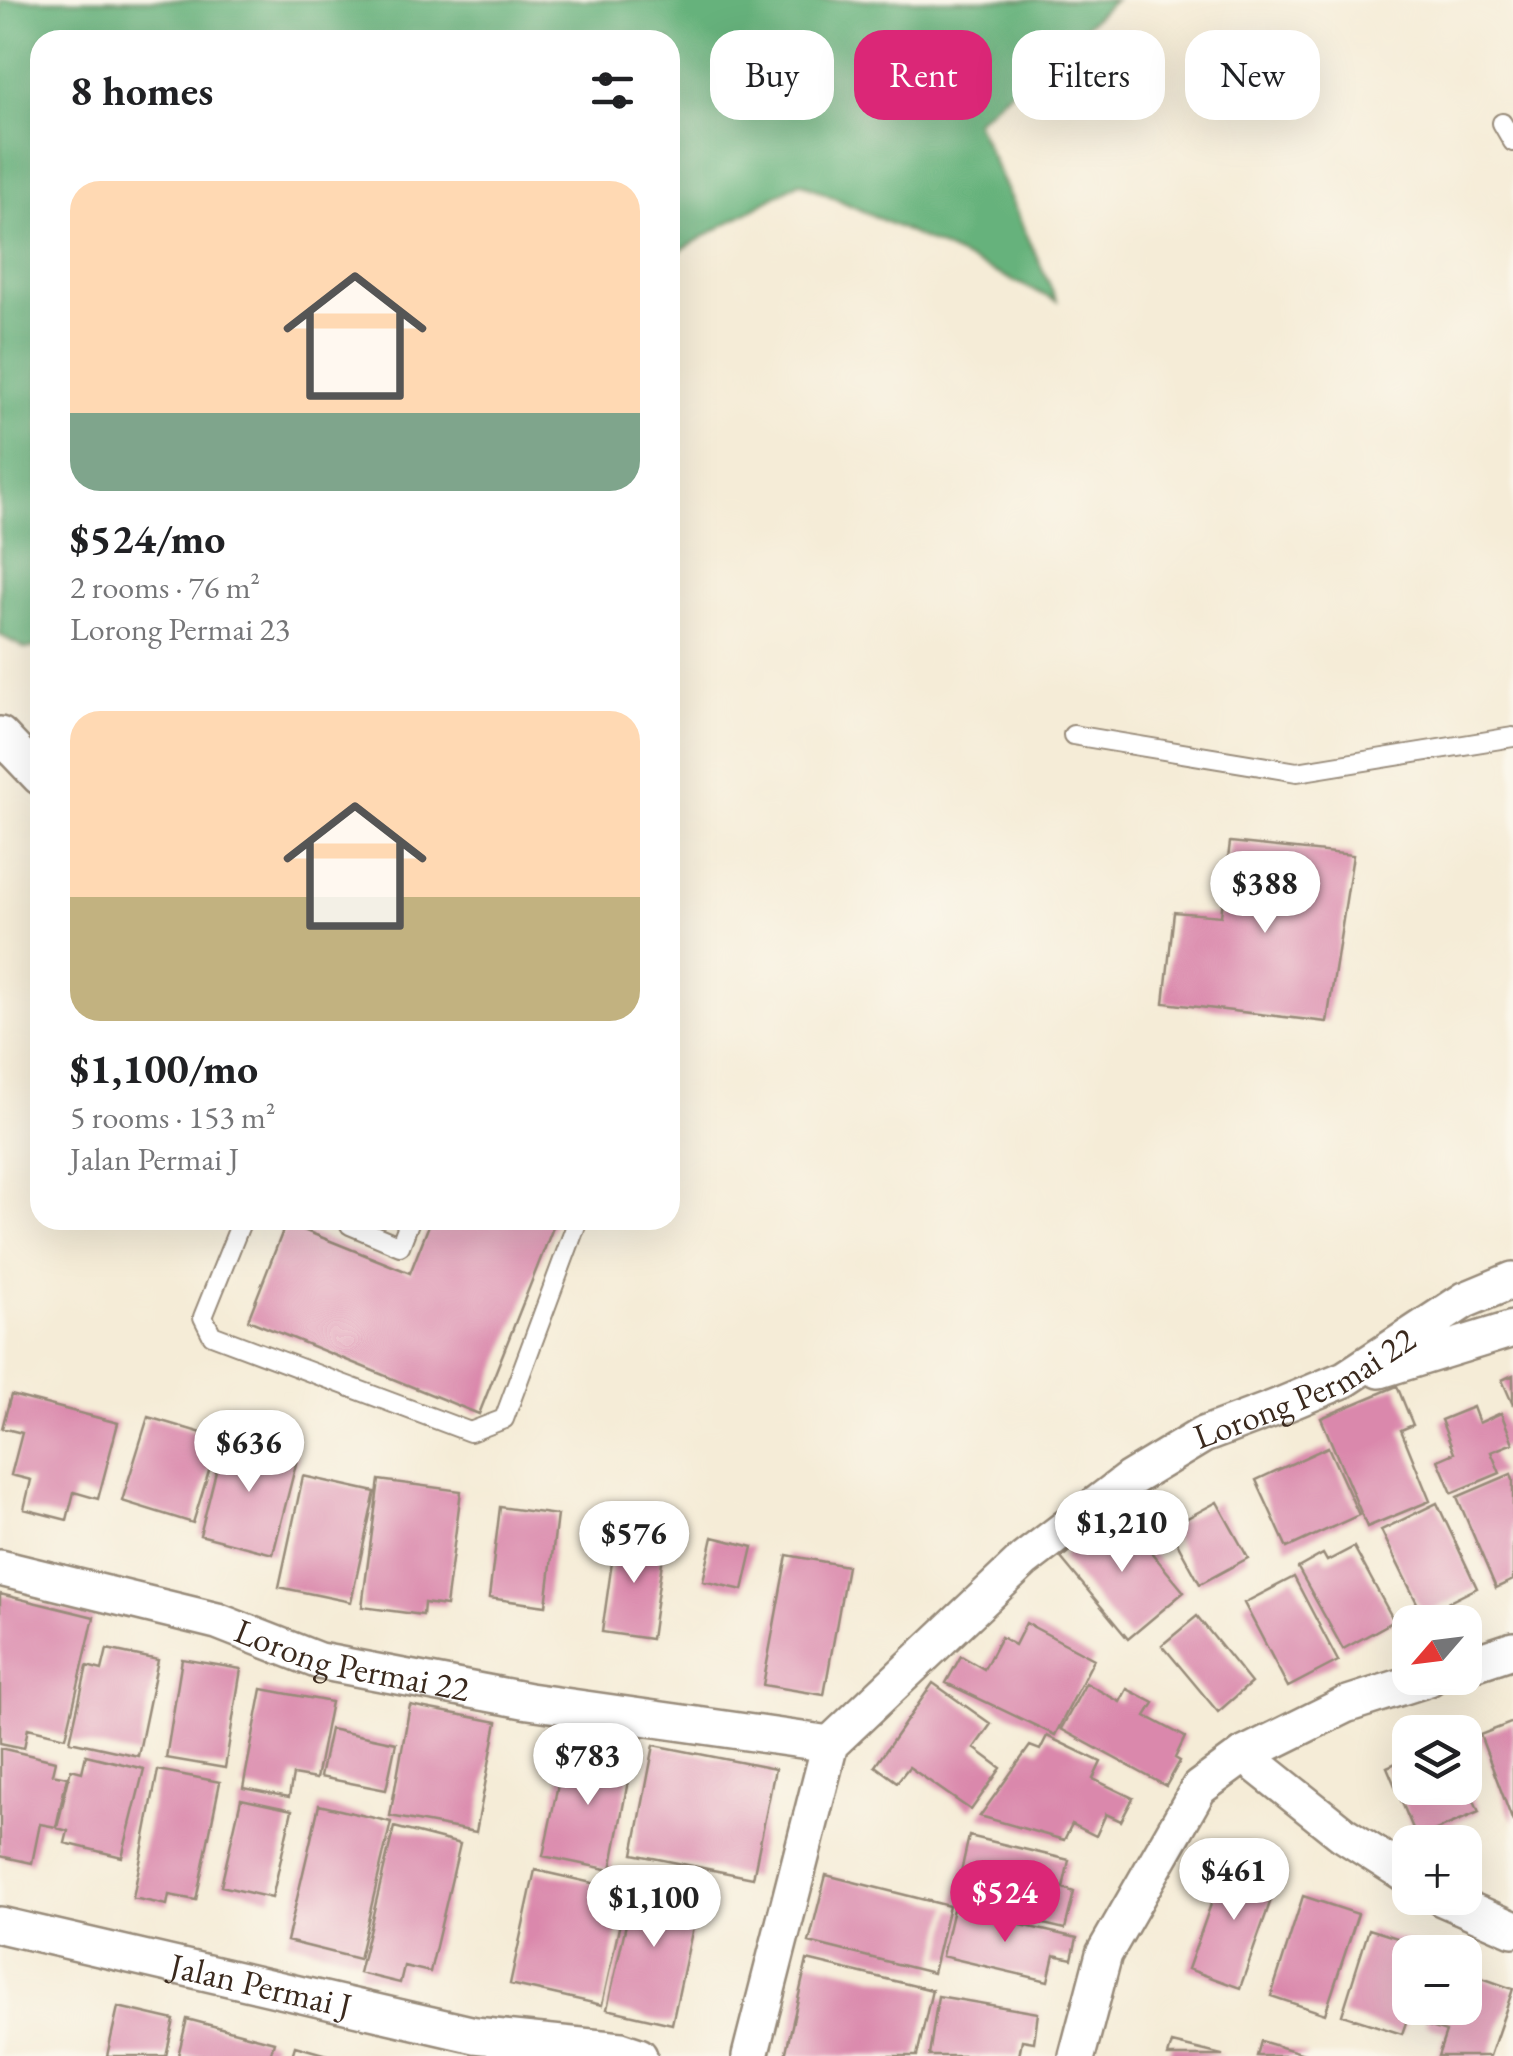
<!DOCTYPE html>
<meta charset="utf-8">
<style>
:root{--surface:#fff;--page:#f2f2f2;--text:#202124;--muted:#757577;--accent:#db2777}
body{margin:0;font-family:"EB Garamond",serif;background:var(--page);color:var(--text);height:100vh;display:flex;flex-direction:column;font-size:38px;white-space:nowrap}
*{box-sizing:border-box;margin:0}
p{font-size:32px;color:var(--muted)}
.icon{flex:none;width:55px;height:55px;fill:none;stroke:currentColor;stroke-width:2;stroke-linecap:round;stroke-linejoin:round}
.map{position:relative;flex:1;overflow:hidden}
.drawer{position:absolute;left:30px;top:30px;width:650px;height:1200px;display:flex;flex-direction:column;background:var(--surface);border-radius:30px;box-shadow:0 10px 40px #0002}
.drawer>*{flex:none}
.hud{position:absolute;left:710px;top:30px;width:652px;height:90px;display:flex;gap:20px}
.needle{width:65px;rotate:242deg}
.tools{position:absolute;left:1392px;top:1605px;display:grid;gap:20px}
.tools a{display:grid;place-items:center;width:90px;height:90px;border-radius:20px;background:var(--surface);box-shadow:0 10px 40px #0002;font-size:50px}
.price{position:absolute;translate:-50% -85px;padding:0 22px;border-radius:35px;background:#fff;color:#222;font-size:32px;line-height:65px;filter:drop-shadow(0 2px 5px #0008)}
.price::after{content:'';position:absolute;left:50%;top:60px;width:30px;height:22px;margin-left:-15px;background:inherit;clip-path:polygon(0 0,100% 0,50% 100%)}
.price.on{background:var(--accent);color:#fff}
ul{padding:0;list-style:none}
li{display:grid;align-content:center;gap:20px;height:530px;padding:0 40px}
li span{display:grid;place-items:center;height:310px;border-radius:30px;color:#555}
li>.icon{margin-inline-start:auto}
span .icon{width:180px;height:180px;fill:#fffc;stroke-width:1}
li b{font-size:42px}
h2{display:flex;justify-content:space-between;align-items:center;height:120px;padding:0 40px;font-size:42px}
.chip{padding:0 35px;border-radius:30px;background:var(--surface);box-shadow:0 10px 40px #0002;font-size:35px;line-height:90px}
.chip.on{background:var(--accent);color:#fff}
.map>svg:first-child{display:block}
</style>
<div class="map">
<svg width="1513" height="2056" viewBox="0 0 1513 2056">
<rect width="100%" height="100%" fill="#fbf7ec"/>
<filter id="ink" filterUnits="userSpaceOnUse"><feTurbulence type="fractalNoise" baseFrequency=".01" numOctaves="2"/><feDisplacementMap in="SourceGraphic" scale="20" xChannelSelector="R" yChannelSelector="G"/><feConvolveMatrix kernelMatrix="1 2 1 2 8 2 1 2 1" color-interpolation-filters="sRGB"/></filter>
<filter id="wash" filterUnits="userSpaceOnUse"><feTurbulence type="fractalNoise" baseFrequency=".0048" numOctaves="4" result="noise"/><feDisplacementMap in="SourceGraphic" scale="40" xChannelSelector="R" yChannelSelector="G"/><feGaussianBlur stdDeviation="2.25" result="paint"/><feColorMatrix in="noise" values="0 0 0 0 0 0 0 0 0 0 0 0 0 0 0 0 0 1.4 0 .05"/><feComposite in="paint" operator="in"/></filter>
<g filter="url(#wash)">
<rect width="100%" height="100%" fill="#f5ecd7"/>
<path fill="#66b27b" stroke="#506e4c" stroke-width="2.5" d="M0 0H1115L975 121 1057 301 800 182 670 256V40H40V646L26 649 0 635Z"/>
<g id="blocks">
<path fill="#da88ac" d="M1230 842 1353 855 1327 1022 1164 1003 1174 912 1221 916Z
M431 1220H556L479 1414 248 1320 286 1223 410 1273Z
M1513 1375V1405L1502 1380Z
M1397 1386 1413 1425 1401 1430 1430 1501 1367 1527 1321 1418Z
M11 1395 118 1423 98 1499 74 1492 67 1520 24 1509 31 1480 11 1475 22 1433 2 1428Z
M1473 1407 1479 1423 1501 1413 1513 1443 1491 1452 1500 1473 1452 1493 1438 1460 1454 1453 1441 1420Z
M148 1417 219 1438 193 1523 122 1501Z
M225 1436 298 1456 273 1554 200 1535Z
M1328 1447 1359 1515 1287 1548 1256 1480Z
M1511 1474 1513 1480V1580L1496 1588 1457 1497Z
M303 1476 375 1492 351 1602 279 1587Z
M379 1480 461 1491 446 1606 424 1603 423 1615 362 1607Z
M1217 1502 1248 1558 1200 1584 1169 1528Z
M1437 1503 1477 1588 1423 1615 1381 1530Z
M500 1507 557 1515 546 1606 489 1598Z
M1117 1511 1184 1592 1128 1639 1061 1558Z
M616 1534 665 1541 651 1639 602 1632Z
M713 1537 753 1547 743 1590 703 1581Z
M1354 1547 1394 1621 1343 1649 1298 1568 1323 1554 1327 1561Z
M787 1555 847 1566 824 1695 763 1685Z
M1294 1577 1338 1661 1288 1687 1244 1603Z
M0 1594 94 1617 66 1737 28 1728 24 1748 0 1743Z
M1197 1616 1251 1683 1218 1712 1162 1645Z
M1026 1623 1094 1659 1055 1735 946 1683 961 1656 984 1669 1001 1637 1015 1645Z
M107 1649 158 1660 138 1756 70 1741 87 1666 102 1670Z
M182 1659 241 1669 225 1768 166 1758Z
M933 1683 991 1724 974 1748 1001 1768 971 1810 909 1767 897 1782 875 1766Z
M1086 1683 1120 1702 1127 1689 1154 1703 1146 1716 1185 1737 1175 1758 1180 1761 1166 1786 1061 1729Z
M262 1689 331 1702 316 1779 293 1775 289 1797 243 1788Z
M410 1705 497 1722 476 1832 390 1816Z
M1513 1722V1822L1480 1735Z
M330 1729 396 1743 386 1790 320 1777Z
M1047 1736 1101 1762 1093 1779 1133 1798 1121 1821 1106 1814 1096 1836 1072 1824 1064 1840 980 1816 1030 1746 1040 1750Z
M1410 1743V1788H1465V1779L1479 1812 1417 1838 1387 1767 1405 1759 1400 1748Z
M654 1745 775 1769 753 1878 633 1854Z
M566 1746 632 1760 611 1870 543 1856Z
M0 1748 55 1761 52 1774 67 1777 56 1827 40 1824 32 1863 0 1856Z
M86 1755 144 1769 122 1857 65 1843 68 1831 57 1828 71 1769 82 1772Z
M158 1770 220 1782 196 1900 169 1895 167 1905 133 1898Z
M241 1799 292 1810 272 1898 221 1886Z
M319 1805 391 1822 359 1959 287 1941Z
M394 1827 460 1844 430 1972 404 1966 400 1983 359 1973Z
M969 1836 1069 1860 1063 1888 1074 1892 1065 1929 954 1903Z
M1227 1859 1279 1877 1240 1988 1188 1969Z
M535 1870 627 1891 602 2005 510 1984Z
M637 1875 701 1890 672 2024 607 2009Z
M826 1875 949 1906 933 1973 809 1942Z
M1303 1896 1358 1914 1325 2014 1271 1996Z
M953 1909 1077 1938 1072 1959 1054 1955 1048 1981 942 1956Z
M1369 1929 1429 1948 1428 1952H1410L1411 2008 1402 2034 1342 2015Z
M807 1960 932 1990 917 2056H785Z
M1465 1972 1513 1989 1490 2056H1438L1446 2032 1425 2025 1430 2008H1465Z
M938 1996 1038 2013 1034 2042 1022 2040 1019 2056H929Z
M118 2007 174 2020 166 2056H107Z
M187 2019 274 2042 270 2056H178Z
M1261 2041 1308 2055 1307 2056H1257Z
M1172 2043 1222 2055V2056H1168Z
M295 2046 327 2055V2056H292Z"/>
</g>
</g>
<g filter="url(#ink)">
<use href="#blocks" fill-opacity="0" stroke="#988b7a" stroke-width="2.5"/>
<g fill="none" stroke-linecap="round" stroke-linejoin="round">
<defs>
<path id="lane" d="M1502 123 1513 142
M1073 735 1297 772 1513 737
M242 1220 203 1317 212 1335 470 1432 504 1419 578 1220
M350 1225 400 1246 410 1220"/>
<g id="street">
<path d="M0 735 40 777"/>
<path d="M1380 1370 1513 1329"/>
<path id="s1" d="M0 1568 217 1621 319 1661 529 1701 830 1744"/>
<path d="M1465 1666 1513 1650"/>
<path d="M1244 1755 1343 1834 1410 1877"/>
<path d="M1442 1898 1513 1929"/>
<path id="s2" d="M0 1925 475 2035 621 2050 639 2056"/>
<path id="s3" d="M750 2056 830 1744 1024 1560 1130 1479 1203 1435 1275 1408 1345 1379 1465 1300 1513 1280"/>
<path d="M1077 2056 1104 1954 1199 1788 1244 1755 1345 1705 1429 1678"/>
</g>
</defs>
<use href="#lane" stroke="#988b7a" stroke-width="22"/>
<use href="#street" stroke="#988b7a" stroke-width="40"/>
<use href="#lane" stroke="#fff" stroke-width="18"/>
<use href="#street" stroke="#fff" stroke-width="35"/>
</g>
</g>
<g text-anchor="middle" stroke-width="8" stroke-linejoin="round" paint-order="stroke">
<g font-size="35" fill="#3b2a1e" stroke="#fbf7ec">
<text dy="12" stroke="none"><textPath href="#s3" startOffset="920">Lorong Permai 22</textPath></text>
<text dy="12" stroke="none"><textPath href="#s1" startOffset="365">Lorong Permai 22</textPath></text>
<text dy="12" stroke="none"><textPath href="#s2" startOffset="268">Jalan Permai J</textPath></text>
</g>
</g>
</svg>
<div class="tools">
<a><svg class="needle" viewBox="-14 -14 28 28"><path d="M0-13l5 13h-10z" fill="#e53935"/><path d="M0 13l5-13h-10z" fill="#757577"/></svg></a>
<a><svg class="icon" aria-label="layers" viewBox="0 0 24 24"><path d="M12 4l9 5-9 5-9-5zM3 14l9 5 9-5"/></svg></a>
<a>+</a>
<a>−</a>
</div>
<b class="price" style="left:1265px;top:936px">$388</b>
<b class="price" style="left:249px;top:1495px">$636</b>
<b class="price" style="left:1122px;top:1575px">$1,210</b>
<b class="price" style="left:634px;top:1586px">$576</b>
<b class="price" style="left:588px;top:1808px">$783</b>
<b class="price" style="left:1234px;top:1923px">$461</b>
<b class="price on" style="left:1005px;top:1945px">$524</b>
<b class="price" style="left:654px;top:1950px">$1,100</b>
<div class="hud">
<a class="chip">Buy</a>
<a class="chip on">Rent</a>
<a class="chip">Filters</a>
<a class="chip">New</a>
</div>
<section class="drawer">
<h2>8 homes<svg class="icon" aria-label="filters" viewBox="0 0 24 24"><path d="M4 7h16M4 17h16"/><circle cx="9" cy="7" r="2"/><circle cx="15" cy="17" r="2"/></svg></h2>
<ul>
<li><span style="background:linear-gradient(#ffd9b3 75%,#7fa58c 0)"><svg class="icon" aria-label="home" viewBox="0 0 24 24"><path d="M3 11l9-7 9 7M6 9v11h12V9"/></svg></span><div><b>$524/mo</b><p>2 rooms · 76 m²</p><p>Lorong Permai 23</p></div></li>
<li><span style="background:linear-gradient(#ffd9b3 60%,#c2b280 0)"><svg class="icon" aria-label="home" viewBox="0 0 24 24"><path d="M3 11l9-7 9 7M6 9v11h12V9"/></svg></span><div><b>$1,100/mo</b><p>5 rooms · 153 m²</p><p>Jalan Permai J</p></div></li>
</ul>
</section>
</div>
